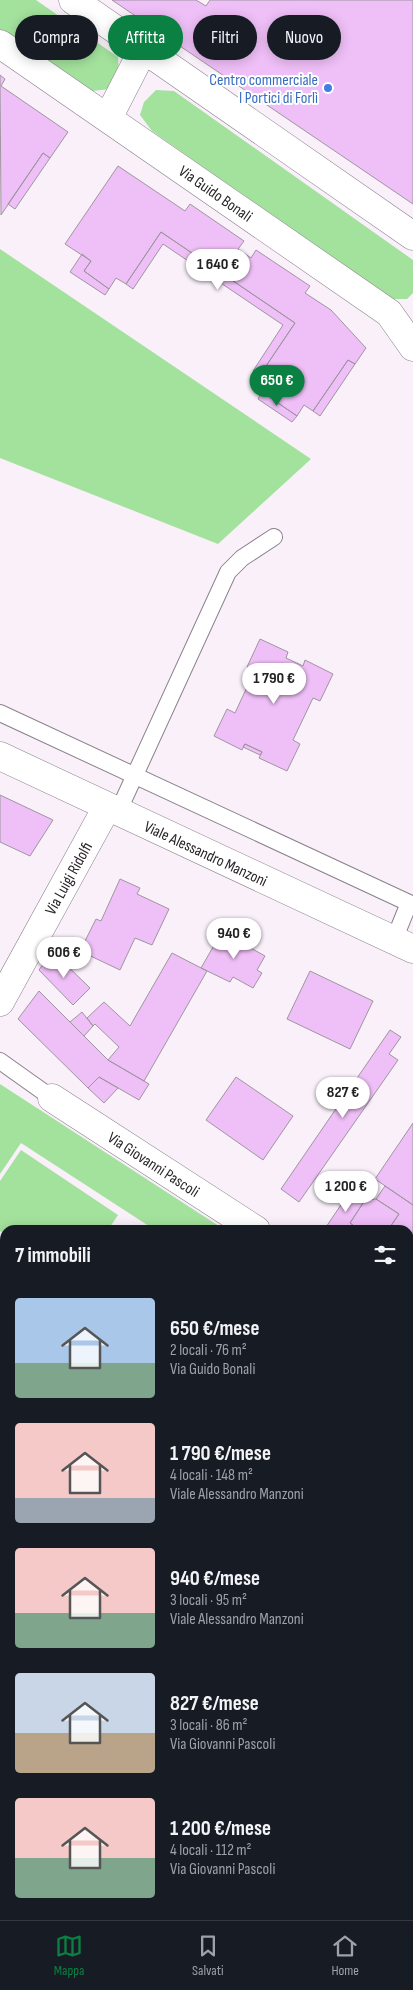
<!DOCTYPE html>
<html lang="it">
<meta charset="utf-8">
<style>
:root{--surface:#171b24;--page:#20242c;--text:#f1f3f6;--muted:#9ea1a6;--line:#363941;--accent:#0b8043}
body{margin:0;font-family:"Sofia Sans Condensed",sans-serif;background:var(--page);color:var(--text);height:100vh;display:flex;flex-direction:column;font-size:19px;white-space:nowrap}
*{box-sizing:border-box;margin:0}
p{font-size:16px;color:var(--muted)}
.icon{flex:none;width:28px;height:28px;fill:none;stroke:currentColor;stroke-width:2;stroke-linecap:round;stroke-linejoin:round}
.map{position:relative;flex:1;overflow:hidden}
.sheet{position:absolute;left:0px;top:1225px;width:414px;height:695px;display:flex;flex-direction:column;background:var(--surface);border-radius:15px 15px 0 0;box-shadow:0 2px 12px #0003}
.sheet>*{flex:none}
.guide{position:absolute;left:15px;top:15px;width:384px;height:45px;display:flex;gap:10px}
.price{position:absolute;translate:-50% -42px;padding:0 11px;border-radius:18px;background:#fff;color:#222;font-size:16px;line-height:32px;filter:drop-shadow(0 1px 2px #0008)}
.price::after{content:'';position:absolute;left:50%;top:30px;width:15px;height:11px;margin-left:-8px;background:inherit;clip-path:polygon(0 0,100% 0,50% 100%)}
.price.selected{background:var(--accent);color:#fff}
ul{padding:0;list-style:none}
li{display:flex;align-items:center;gap:15px;height:125px;padding:0 15px}
li span{display:grid;place-items:center;flex:none;width:140px;height:100px;border-radius:5px;color:#555}
li>.icon{margin-inline-start:auto}
span .icon{width:60px;height:60px;fill:#fffc;stroke-width:1}
li b{font-size:21px}
h2{display:flex;justify-content:space-between;align-items:center;height:60px;padding:0 15px;font-size:21px}
.tag{padding:0 18px;border-radius:22px;background:var(--surface);box-shadow:0 2px 12px #0003;font-size:18px;line-height:45px}
.tag.selected{background:var(--accent);color:#fff}
.tab-bar{display:flex;justify-content:space-around;align-items:center;height:70px;border-top:1px solid var(--line);background:var(--surface);font-size:14px;color:var(--muted)}
.tab-bar a{display:grid;justify-items:center;gap:2px}
.tab-bar .selected{color:var(--accent)}
.map>svg:first-child{display:block}
</style>
<div class="map">
<svg width="413" height="1920" viewBox="0 0 413 1920">
<rect width="100%" height="100%" fill="#f9f0fa"/>
<path fill="#a3e29d" d="M0 0H36L118 57 119 76 111 89 92 91 0 30Z
M156 90 174 91 413 260V293L407 299H390L152 131 140 115 144 102Z
M0 249 311 459 218 544 0 458Z
M0 1084 225 1230H155L21 1143 0 1174Z
M21 1150 118 1215 108 1230H5V1234L0 1231V1181Z
M5 1314V1390L0 1397V1322Z
M0 1556 5 1559V1614L0 1611Z
M413 1696V1825L409 1822V1703Z"/>
<path fill="#efbff7" stroke="#9e969f" d="M112 0H196L206 6 210 0H413V204Z
M0 75 5 79 1 86 68 132 50 158 43 153 1 215Z
M43 153 50 158 15 209 8 204Z
M118 166 185 211 190 204 244 241 238 249 251 258 256 250 310 286 305 293 331 310 366 348 355 364 348 360 313 411 304 405 297 416 262 392 269 381 260 375 295 323 161 232 126 284 116 278 109 289 84 271 91 261 65 244Z
M161 232 295 323 260 375 253 371 283 325 163 244 133 289 126 284Z
M82 254 91 261 84 271 109 289 105 295 70 272Z
M348 360 355 364 320 416 313 411Z
M262 392 297 416 292 422 258 399Z
M260 639 288 652 286 658 303 666 305 660 333 674 320 701 313 698 293 740 300 744 287 771 259 758 262 752 245 744 242 750 214 736 227 709 235 713 255 670 247 667Z
M245 744 262 752 260 755 243 747Z
M0 795 53 820 30 856 0 842Z
M120 879 140 888 137 894 169 909 152 945 135 938 120 970 80 951 96 919 101 921Z
M224 928 242 938 240 942 265 956 257 970 262 973 253 988 233 977 230 982 201 968Z
M52 951 90 988 73 1005 39 970Z
M172 953 207 971 144 1081 108 1060 119 1047 95 1024 93 1026 87 1018 104 1002 130 1026Z
M310 971 373 1001 350 1049 287 1019Z
M39 991 108 1060 149 1084 139 1100 99 1077 88 1088 18 1019Z
M82 1012 93 1026 84 1036 70 1022Z
M390 1030 401 1037 389 1054 398 1060 299 1202 281 1189Z
M99 1077 118 1088 104 1103 88 1088Z
M236 1077 293 1116 263 1160 206 1120Z
M413 1123V1205L375 1179Z
M385 1186 413 1205V1232L409 1238V1230H388L399 1214 376 1199Z
M351 1190 365 1200 350 1223 360 1230H324Z
M376 1199 399 1214 388 1230H360L350 1223 365 1200Z
M0 1240 5 1243V1299L0 1307Z
M5 1438V1466L0 1473V1445Z
M0 1476 5 1480V1545L0 1541Z
M413 1574V1669L409 1675V1580Z
M409 1676 413 1679V1693L409 1700Z
M5 1740V1815L0 1822V1747Z
M409 1837 413 1840V1851L409 1857Z
M413 1851V1891L409 1888V1857Z
M225 1915H274L281 1920H221Z"/>
<g fill="none" stroke-linecap="round" stroke-linejoin="round">
<defs>
<path id="lane" d="M0 713 409 903 394 940
M118 812 228 572 242 558 274 537
M0 1061 52 1098
M409 1295 413 1288
M409 1504 413 1498
M0 1867 5 1860
M122 1920 126 1915"/>
<path id="street" d="M73 0 413 236
M0 44 389 313 413 347
M108 118 144 48
M0 756 413 949
M0 1002 107 807
M52 1098 256 1230
M409 1331 413 1334
M409 1413 413 1407
M0 1647 5 1651
M391 1915 399 1920
M56 1920 60 1915"/>
</defs>
<use href="#lane" stroke="#8a828c" stroke-width="18"/>
<use href="#street" stroke="#8a828c" stroke-width="29"/>
<use href="#lane" stroke="#fff" stroke-width="16"/>
<use href="#street" stroke="#fff" stroke-width="28"/>
</g>
<circle fill="#3f7fe0" stroke="#fff" stroke-width="2" cx="328" cy="88" r="5"/>
<g text-anchor="middle" stroke-width="4" stroke-linejoin="round" paint-order="stroke">
<g font-size="16" fill="#366cbe" stroke="#fff" text-anchor="end">
<text x="318" y="85">Centro commerciale<tspan x="318" dy="18">I Portici di Forlì</tspan></text>
</g>
<g font-size="16" fill="#292529" stroke="#fff">
<text transform="translate(216 193) rotate(35)" y="6">Via Guido Bonali</text>
<text transform="translate(206 853) rotate(25)" y="6">Viale Alessandro Manzoni</text>
<text transform="translate(68 878) rotate(-61)" y="6">Via Luigi Ridolfi</text>
<text transform="translate(154 1164) rotate(33)" y="6">Via Giovanni Pascoli</text>
</g>
</g>
</svg>
<b class="price" style="left:218px;top:291px">1 640 €</b>
<b class="price selected" style="left:277px;top:407px">650 €</b>
<b class="price" style="left:274px;top:705px">1 790 €</b>
<b class="price" style="left:234px;top:960px">940 €</b>
<b class="price" style="left:64px;top:979px">606 €</b>
<b class="price" style="left:343px;top:1119px">827 €</b>
<b class="price" style="left:346px;top:1213px">1 200 €</b>
<div class="guide">
<a class="tag">Compra</a>
<a class="tag selected">Affitta</a>
<a class="tag">Filtri</a>
<a class="tag">Nuovo</a>
</div>
<section class="sheet">
<h2>7 immobili<svg class="icon" aria-label="filters" viewBox="0 0 24 24"><path d="M4 7h16M4 17h16"/><circle cx="9" cy="7" r="2"/><circle cx="15" cy="17" r="2"/></svg></h2>
<ul>
<li><span style="background:linear-gradient(#a9c7e8 65%,#7fa58c 0)"><svg class="icon" aria-label="home" viewBox="0 0 24 24"><path d="M3 11l9-7 9 7M6 9v11h12V9"/></svg></span><div><b>650 €/mese</b><p>2 locali · 76 m²</p><p>Via Guido Bonali</p></div></li>
<li><span style="background:linear-gradient(#f6c9c9 75%,#9aa5b1 0)"><svg class="icon" aria-label="home" viewBox="0 0 24 24"><path d="M3 11l9-7 9 7M6 9v11h12V9"/></svg></span><div><b>1 790 €/mese</b><p>4 locali · 148 m²</p><p>Viale Alessandro Manzoni</p></div></li>
<li><span style="background:linear-gradient(#f6c9c9 65%,#7fa58c 0)"><svg class="icon" aria-label="home" viewBox="0 0 24 24"><path d="M3 11l9-7 9 7M6 9v11h12V9"/></svg></span><div><b>940 €/mese</b><p>3 locali · 95 m²</p><p>Viale Alessandro Manzoni</p></div></li>
<li><span style="background:linear-gradient(#c9d6e8 60%,#b9a48a 0)"><svg class="icon" aria-label="home" viewBox="0 0 24 24"><path d="M3 11l9-7 9 7M6 9v11h12V9"/></svg></span><div><b>827 €/mese</b><p>3 locali · 86 m²</p><p>Via Giovanni Pascoli</p></div></li>
<li><span style="background:linear-gradient(#f6c9c9 60%,#7fa58c 0)"><svg class="icon" aria-label="home" viewBox="0 0 24 24"><path d="M3 11l9-7 9 7M6 9v11h12V9"/></svg></span><div><b>1 200 €/mese</b><p>4 locali · 112 m²</p><p>Via Giovanni Pascoli</p></div></li>
</ul>
</section>
</div>
<nav class="tab-bar">
<a class="selected"><svg class="icon" aria-label="map" viewBox="0 0 24 24"><path d="M3 6l6-2 6 2 6-2v14l-6 2-6-2-6 2zM9 4v14M15 6v14"/></svg>Mappa</a>
<a><svg class="icon" aria-label="saved" viewBox="0 0 24 24"><path d="M7 4h10v16l-5-4-5 4z"/></svg>Salvati</a>
<a><svg class="icon" aria-label="home" viewBox="0 0 24 24"><path d="M3 11l9-7 9 7M6 9v11h12V9"/></svg>Home</a>
</nav>
